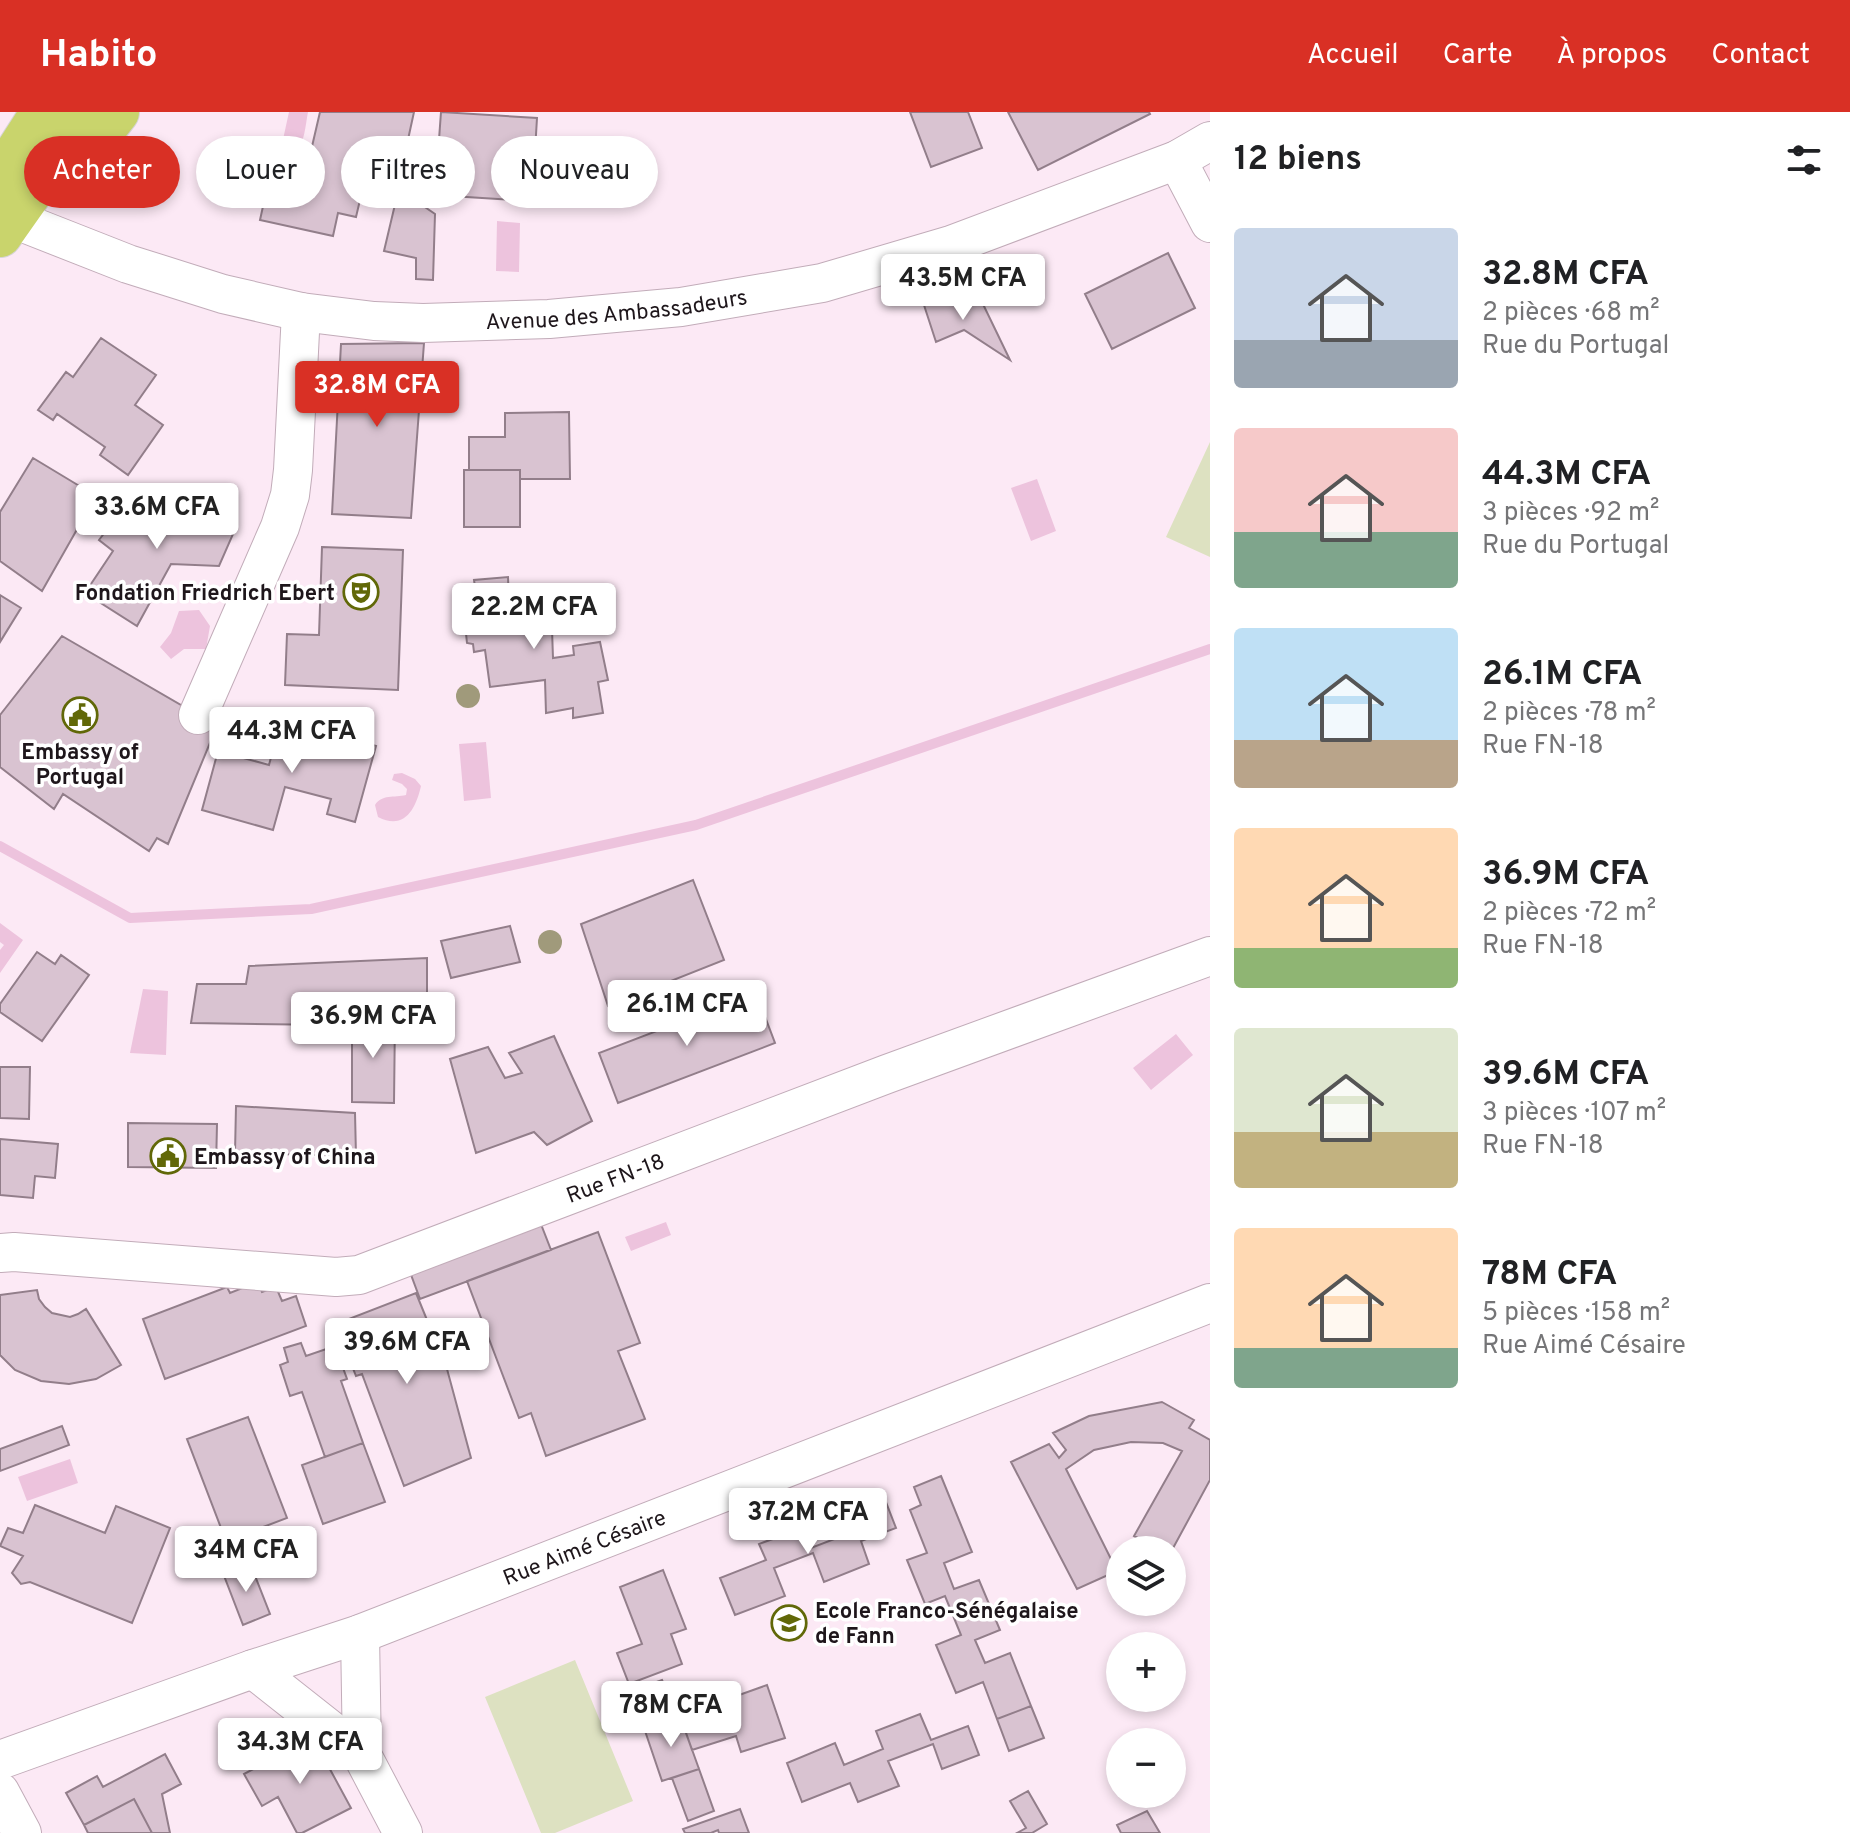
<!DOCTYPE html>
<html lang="fr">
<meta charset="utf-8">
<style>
:root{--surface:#fff;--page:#f2f2f2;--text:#202124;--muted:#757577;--accent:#d93025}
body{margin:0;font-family:Overpass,sans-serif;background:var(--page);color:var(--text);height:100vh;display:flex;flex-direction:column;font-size:30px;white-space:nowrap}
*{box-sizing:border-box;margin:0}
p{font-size:26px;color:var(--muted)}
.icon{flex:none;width:44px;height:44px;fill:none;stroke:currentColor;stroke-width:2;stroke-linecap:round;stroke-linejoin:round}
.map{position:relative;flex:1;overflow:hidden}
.sheet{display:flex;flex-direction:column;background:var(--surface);width:640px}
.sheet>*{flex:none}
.guide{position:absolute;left:24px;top:24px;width:760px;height:72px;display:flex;gap:16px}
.buttons{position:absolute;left:1106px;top:1424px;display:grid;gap:16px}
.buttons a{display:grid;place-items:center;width:80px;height:80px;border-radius:50%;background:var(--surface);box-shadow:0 4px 12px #0003;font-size:40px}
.price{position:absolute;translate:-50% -68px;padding:0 18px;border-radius:8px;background:#fff;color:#222;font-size:26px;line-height:52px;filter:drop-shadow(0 2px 4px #0008)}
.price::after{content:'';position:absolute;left:50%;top:48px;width:24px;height:18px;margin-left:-12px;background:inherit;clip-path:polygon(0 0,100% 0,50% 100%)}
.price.active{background:var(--accent);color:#fff}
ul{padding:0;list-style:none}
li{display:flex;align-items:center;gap:24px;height:200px;padding:0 24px}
li span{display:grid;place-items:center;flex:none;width:224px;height:160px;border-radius:8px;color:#555}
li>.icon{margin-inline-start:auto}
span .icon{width:96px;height:96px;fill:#fffc;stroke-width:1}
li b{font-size:34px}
h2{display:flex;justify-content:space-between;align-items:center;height:96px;padding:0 24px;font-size:34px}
.tag{padding:0 28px;border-radius:36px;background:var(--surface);box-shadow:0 4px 12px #0003;font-size:28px;line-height:72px}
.tag.active{background:var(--accent);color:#fff}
header{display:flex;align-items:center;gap:48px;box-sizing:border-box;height:112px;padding:0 40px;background:var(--accent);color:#fff}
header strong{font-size:38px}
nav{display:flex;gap:44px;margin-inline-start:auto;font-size:28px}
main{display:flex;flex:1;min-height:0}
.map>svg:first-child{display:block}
</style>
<header>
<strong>Habito</strong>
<nav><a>Accueil</a><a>Carte</a><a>À propos</a><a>Contact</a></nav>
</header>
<main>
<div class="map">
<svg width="1210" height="1721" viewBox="0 0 1210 1721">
<rect width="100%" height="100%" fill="#fce9f5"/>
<path fill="#dde1c1" d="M1210 330V445L1166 425Z
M575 1548 633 1689 555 1721H541L485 1585Z"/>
<path fill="#edc3dd" d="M289 0H308C305 14 304 51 283 38L282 32Z
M497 109 520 111 519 160 496 159Z
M1037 367 1056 419 1031 429 1011 376Z
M199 498 210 514 206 537H184L171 547 160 535 171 521 179 499Z
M486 630 491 686 464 689 459 632Z
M402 661 415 667 421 674C416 696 405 719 378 705L375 693C382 682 394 686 406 683L407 677 402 672 392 668 394 662Z
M0 811 23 828 0 861V838L4 833 0 830Z
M143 877 168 879 166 943 130 941Z
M1176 922 1193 943 1151 978 1133 956Z
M666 1110 671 1123 631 1139 625 1125Z
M70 1347 78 1371 27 1389 18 1365Z"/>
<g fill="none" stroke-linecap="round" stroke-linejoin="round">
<path stroke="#edc3dd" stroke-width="10" d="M0 734 130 806 311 797 696 713 1210 537"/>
</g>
<path fill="#d9c3d1" stroke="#927e8a" stroke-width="2" d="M320 0H414L402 55 352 43 346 67 364 71 356 105 338 101 333 124 260 108 273 49 307 56Z
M441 0 537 6 532 89 435 83Z
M910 0H968L982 36 931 55Z
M1008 0H1149L1150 2 1038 58Z
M397 84 416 89 435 102 433 168 416 167V146L384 139Z
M1168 141 1195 196 1112 237 1085 182Z
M981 188 1010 248 964 218 936 230 923 190Z
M101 226 156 263 135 293 163 313 128 363 100 343 105 335 57 302 53 308 38 298 66 260 73 265Z
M424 231 411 406 332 402 341 232Z
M569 300 570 367H520V358H469V325H505V301Z
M33 346 96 384 42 479 0 449V400Z
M464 358H520V415H464Z
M125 394H233L237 413 219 454 171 452 137 514 85 481 113 439 99 428Z
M322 435 403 438 398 578 285 573 287 522 319 523Z
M508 465 509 491 551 488 553 546 574 543 573 534 600 530 608 568 598 570 603 601 573 606V596L546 601 545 568 490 575 485 538 474 540 473 532 467 531 465 512 480 510 474 468Z
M0 483 21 496 0 530Z
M62 524 217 614 168 732 157 726 149 739 63 682 54 697 0 655V603Z
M304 600 332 608 328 621 376 634 355 710 327 702 331 687 285 675 273 718 202 698 218 639 269 653 280 611 299 616Z
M693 768 724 848 608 894 581 812Z
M510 814 520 850 451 866 441 829Z
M37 840 55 852 61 843 89 863 42 929 0 900V892Z
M427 846V896L331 900 332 913 191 911 197 872H246L249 854Z
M756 881 775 931 618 991 599 941Z
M352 905H395L394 991 352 990Z
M554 924 592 1009 547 1033 534 1020 476 1041 450 947 488 935 505 966 522 961 509 941Z
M0 955H30L29 1007 0 1006Z
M236 994 355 1001 356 1044 235 1041Z
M128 1011 217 1012 216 1056 128 1055Z
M0 1027 58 1032 55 1066 35 1064 33 1086 0 1083Z
M537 1102 551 1138 420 1187 407 1152Z
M598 1120 640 1231 618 1239 645 1307 546 1344 531 1301 519 1306 467 1169Z
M258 1170 262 1180 276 1175 282 1189 296 1184 306 1214 165 1267 143 1207 227 1175 230 1181Z
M37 1178 39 1187 45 1195 52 1201 70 1205 78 1202 86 1197 121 1253 96 1267 69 1272 41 1269 15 1258 0 1243V1183Z
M416 1181 447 1257 471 1346 404 1374 362 1262 356 1264 343 1231 335 1234 328 1215Z
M301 1231 306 1244 335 1234 347 1267 341 1269 363 1331 325 1345 302 1280 290 1284 280 1253 288 1250 284 1236Z
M1162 1290 1194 1308 1189 1316 1210 1328V1368L1172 1438H1161L1134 1424 1182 1339 1163 1331 1131 1330 1094 1338 1066 1357 1117 1459 1077 1477 1011 1350 1049 1332 1059 1346 1066 1338 1053 1321 1089 1304Z
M248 1305 287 1406 226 1429 187 1327Z
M62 1314 69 1333 0 1359V1337Z
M363 1331 385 1390 323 1412 302 1353Z
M941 1364 972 1440 944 1451 954 1477 979 1468 1000 1518 975 1528 985 1551 1010 1541 1031 1594 997 1607 983 1570 956 1581 936 1533 961 1523 945 1484 925 1492 907 1448 927 1441 910 1398 921 1393 914 1375Z
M884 1385 896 1416 861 1429 869 1452 824 1470 813 1441 774 1456 785 1484 735 1503 720 1466 766 1448 759 1432 803 1416 811 1436 845 1423 837 1403Z
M35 1393 105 1421 116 1394 170 1416 132 1511 30 1470 21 1472 12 1461 23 1444 0 1434 8 1416 23 1421Z
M250 1451 270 1502 243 1513 223 1461Z
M663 1458 686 1517 671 1522 682 1552 629 1572 617 1541 642 1532 620 1475Z
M662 1568 672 1592 643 1602 634 1578Z
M767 1573 785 1626 741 1640 736 1624 692 1638 680 1604Z
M1031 1594 1044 1626 1009 1639 997 1607Z
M920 1602 931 1628 968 1614 979 1643 942 1657 933 1632 888 1649 899 1674 858 1690 850 1671 802 1690 787 1651 835 1631 844 1653 883 1637 876 1619Z
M680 1604 699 1657 662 1669 644 1616Z
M313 1626 351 1696 302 1721H297L278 1685 262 1694 244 1662Z
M165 1642 181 1672 162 1682 170 1721H152L134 1687 84 1713 66 1681 97 1664 103 1675Z
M699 1657 714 1699 688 1709 672 1666Z
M1028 1679 1047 1712 1032 1721H1017L1026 1716 1010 1689Z
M134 1687 152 1721H88L84 1713Z
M740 1697 749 1721H719L718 1718 711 1721H685L683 1717Z
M1147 1699 1160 1721H1121L1117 1713Z"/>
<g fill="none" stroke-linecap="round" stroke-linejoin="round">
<defs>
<g id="minor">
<path d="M1177 48 1210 111"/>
<path id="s1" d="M11 106 128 152 223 182 301 200 374 209 423 211 549 207 681 195 822 171 951 133 1177 48 1210 29"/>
<path d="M198 603 280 415 290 383 293 358 301 200"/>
<path id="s2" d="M0 1141 14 1140 336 1165 359 1163 887 962 1210 844"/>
<path d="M360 1522 362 1643"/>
<path d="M253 1557 362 1643 403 1721"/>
<path id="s3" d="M0 1648 253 1557 360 1522 1210 1191"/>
<path d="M0 1680 22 1721"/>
</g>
<path id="highway" d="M70 54 95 28 117 0
M0 67 43 0
M0 123 31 79 80 0"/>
</defs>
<use href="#minor" stroke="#c2acb9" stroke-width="40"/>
<use href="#highway" stroke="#d6d5d6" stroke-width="46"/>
<use href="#minor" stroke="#fff" stroke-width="38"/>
<use href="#highway" stroke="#c9d46c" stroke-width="44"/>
</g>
<g fill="#a09a7b">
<circle cx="468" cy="584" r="12"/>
<circle cx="550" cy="830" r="12"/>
</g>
<defs>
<symbol id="theatre-ring" viewBox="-11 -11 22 22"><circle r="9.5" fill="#fff" stroke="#616808" stroke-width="1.5"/><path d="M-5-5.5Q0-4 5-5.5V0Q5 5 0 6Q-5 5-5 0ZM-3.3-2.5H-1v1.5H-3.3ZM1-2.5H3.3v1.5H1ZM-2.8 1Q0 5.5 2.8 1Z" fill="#616808"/></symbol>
<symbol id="civic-ring" viewBox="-11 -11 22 22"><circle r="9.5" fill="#fff" stroke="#616808" stroke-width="1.5"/><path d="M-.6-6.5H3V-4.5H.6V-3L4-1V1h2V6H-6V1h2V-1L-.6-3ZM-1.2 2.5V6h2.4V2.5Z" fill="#616808"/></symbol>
<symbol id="school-ring" viewBox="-11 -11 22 22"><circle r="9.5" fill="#fff" stroke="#616808" stroke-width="1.5"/><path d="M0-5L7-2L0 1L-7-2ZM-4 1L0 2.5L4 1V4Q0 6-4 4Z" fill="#616808"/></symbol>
</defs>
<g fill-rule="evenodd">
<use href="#theatre-ring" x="341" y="460" width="40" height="40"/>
<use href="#civic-ring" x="60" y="583" width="40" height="40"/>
<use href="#civic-ring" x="148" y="1024" width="40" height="40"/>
<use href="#school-ring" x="769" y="1491" width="40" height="40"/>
</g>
<g text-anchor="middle" stroke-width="7" stroke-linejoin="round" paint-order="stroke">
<g font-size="22" fill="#1e161b" stroke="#fff">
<text dy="8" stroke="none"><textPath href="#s1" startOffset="622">Avenue des Ambassadeurs</textPath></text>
<text dy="8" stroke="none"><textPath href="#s2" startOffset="634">Rue FN-18</textPath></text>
<text dy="8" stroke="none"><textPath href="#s3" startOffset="622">Rue Aimé Césaire</textPath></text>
</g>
<g font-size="22" font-weight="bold" fill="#1e161b" stroke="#fff" text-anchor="start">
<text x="335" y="488" text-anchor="end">Fondation Friedrich Ebert</text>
<text x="80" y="647" text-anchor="middle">Embassy of<tspan x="80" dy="25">Portugal</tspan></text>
<text x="194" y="1052">Embassy of China</text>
<text x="815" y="1506">Ecole Franco-Sénégalaise<tspan x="815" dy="25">de Fann</tspan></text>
</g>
</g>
</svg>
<div class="buttons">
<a><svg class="icon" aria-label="layers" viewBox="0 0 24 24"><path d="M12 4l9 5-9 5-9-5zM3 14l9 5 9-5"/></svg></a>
<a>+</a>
<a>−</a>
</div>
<b class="price" style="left:963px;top:210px">43.5M CFA</b>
<b class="price active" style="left:377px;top:317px">32.8M CFA</b>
<b class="price" style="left:157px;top:439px">33.6M CFA</b>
<b class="price" style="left:534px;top:539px">22.2M CFA</b>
<b class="price" style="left:292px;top:663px">44.3M CFA</b>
<b class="price" style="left:687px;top:936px">26.1M CFA</b>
<b class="price" style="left:373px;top:948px">36.9M CFA</b>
<b class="price" style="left:407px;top:1274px">39.6M CFA</b>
<b class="price" style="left:808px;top:1444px">37.2M CFA</b>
<b class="price" style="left:246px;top:1482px">34M CFA</b>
<b class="price" style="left:671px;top:1637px">78M CFA</b>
<b class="price" style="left:300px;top:1674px">34.3M CFA</b>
<div class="guide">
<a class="tag active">Acheter</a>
<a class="tag">Louer</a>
<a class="tag">Filtres</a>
<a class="tag">Nouveau</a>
</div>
</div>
<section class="sheet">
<h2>12 biens<svg class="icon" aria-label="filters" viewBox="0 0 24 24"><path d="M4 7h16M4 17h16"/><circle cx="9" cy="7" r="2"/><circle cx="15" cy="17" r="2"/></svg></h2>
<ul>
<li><span style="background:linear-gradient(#c9d6e8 70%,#9aa5b1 0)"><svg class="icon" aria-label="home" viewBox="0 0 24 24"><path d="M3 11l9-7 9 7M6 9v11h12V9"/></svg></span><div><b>32.8M CFA</b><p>2 pièces · 68 m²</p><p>Rue du Portugal</p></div></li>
<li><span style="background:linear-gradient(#f6c9c9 65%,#7fa58c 0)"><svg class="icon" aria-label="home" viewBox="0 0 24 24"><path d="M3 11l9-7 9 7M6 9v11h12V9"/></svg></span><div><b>44.3M CFA</b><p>3 pièces · 92 m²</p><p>Rue du Portugal</p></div></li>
<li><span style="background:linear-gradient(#bfe0f5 70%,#b9a48a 0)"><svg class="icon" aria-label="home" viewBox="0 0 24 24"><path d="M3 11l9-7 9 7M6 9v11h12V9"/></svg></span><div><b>26.1M CFA</b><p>2 pièces · 78 m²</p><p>Rue FN-18</p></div></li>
<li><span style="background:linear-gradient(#ffd9b3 75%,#8fb573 0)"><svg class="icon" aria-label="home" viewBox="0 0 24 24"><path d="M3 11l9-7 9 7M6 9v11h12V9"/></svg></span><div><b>36.9M CFA</b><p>2 pièces · 72 m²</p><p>Rue FN-18</p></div></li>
<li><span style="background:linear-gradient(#dfe7d0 65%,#c2b280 0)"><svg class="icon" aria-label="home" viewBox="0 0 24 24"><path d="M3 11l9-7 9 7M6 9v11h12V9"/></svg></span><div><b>39.6M CFA</b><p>3 pièces · 107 m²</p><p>Rue FN-18</p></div></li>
<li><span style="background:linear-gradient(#ffd9b3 75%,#7fa58c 0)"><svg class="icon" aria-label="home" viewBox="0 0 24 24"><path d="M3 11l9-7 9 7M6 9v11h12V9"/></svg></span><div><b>78M CFA</b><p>5 pièces · 158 m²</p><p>Rue Aimé Césaire</p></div></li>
</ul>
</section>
</main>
